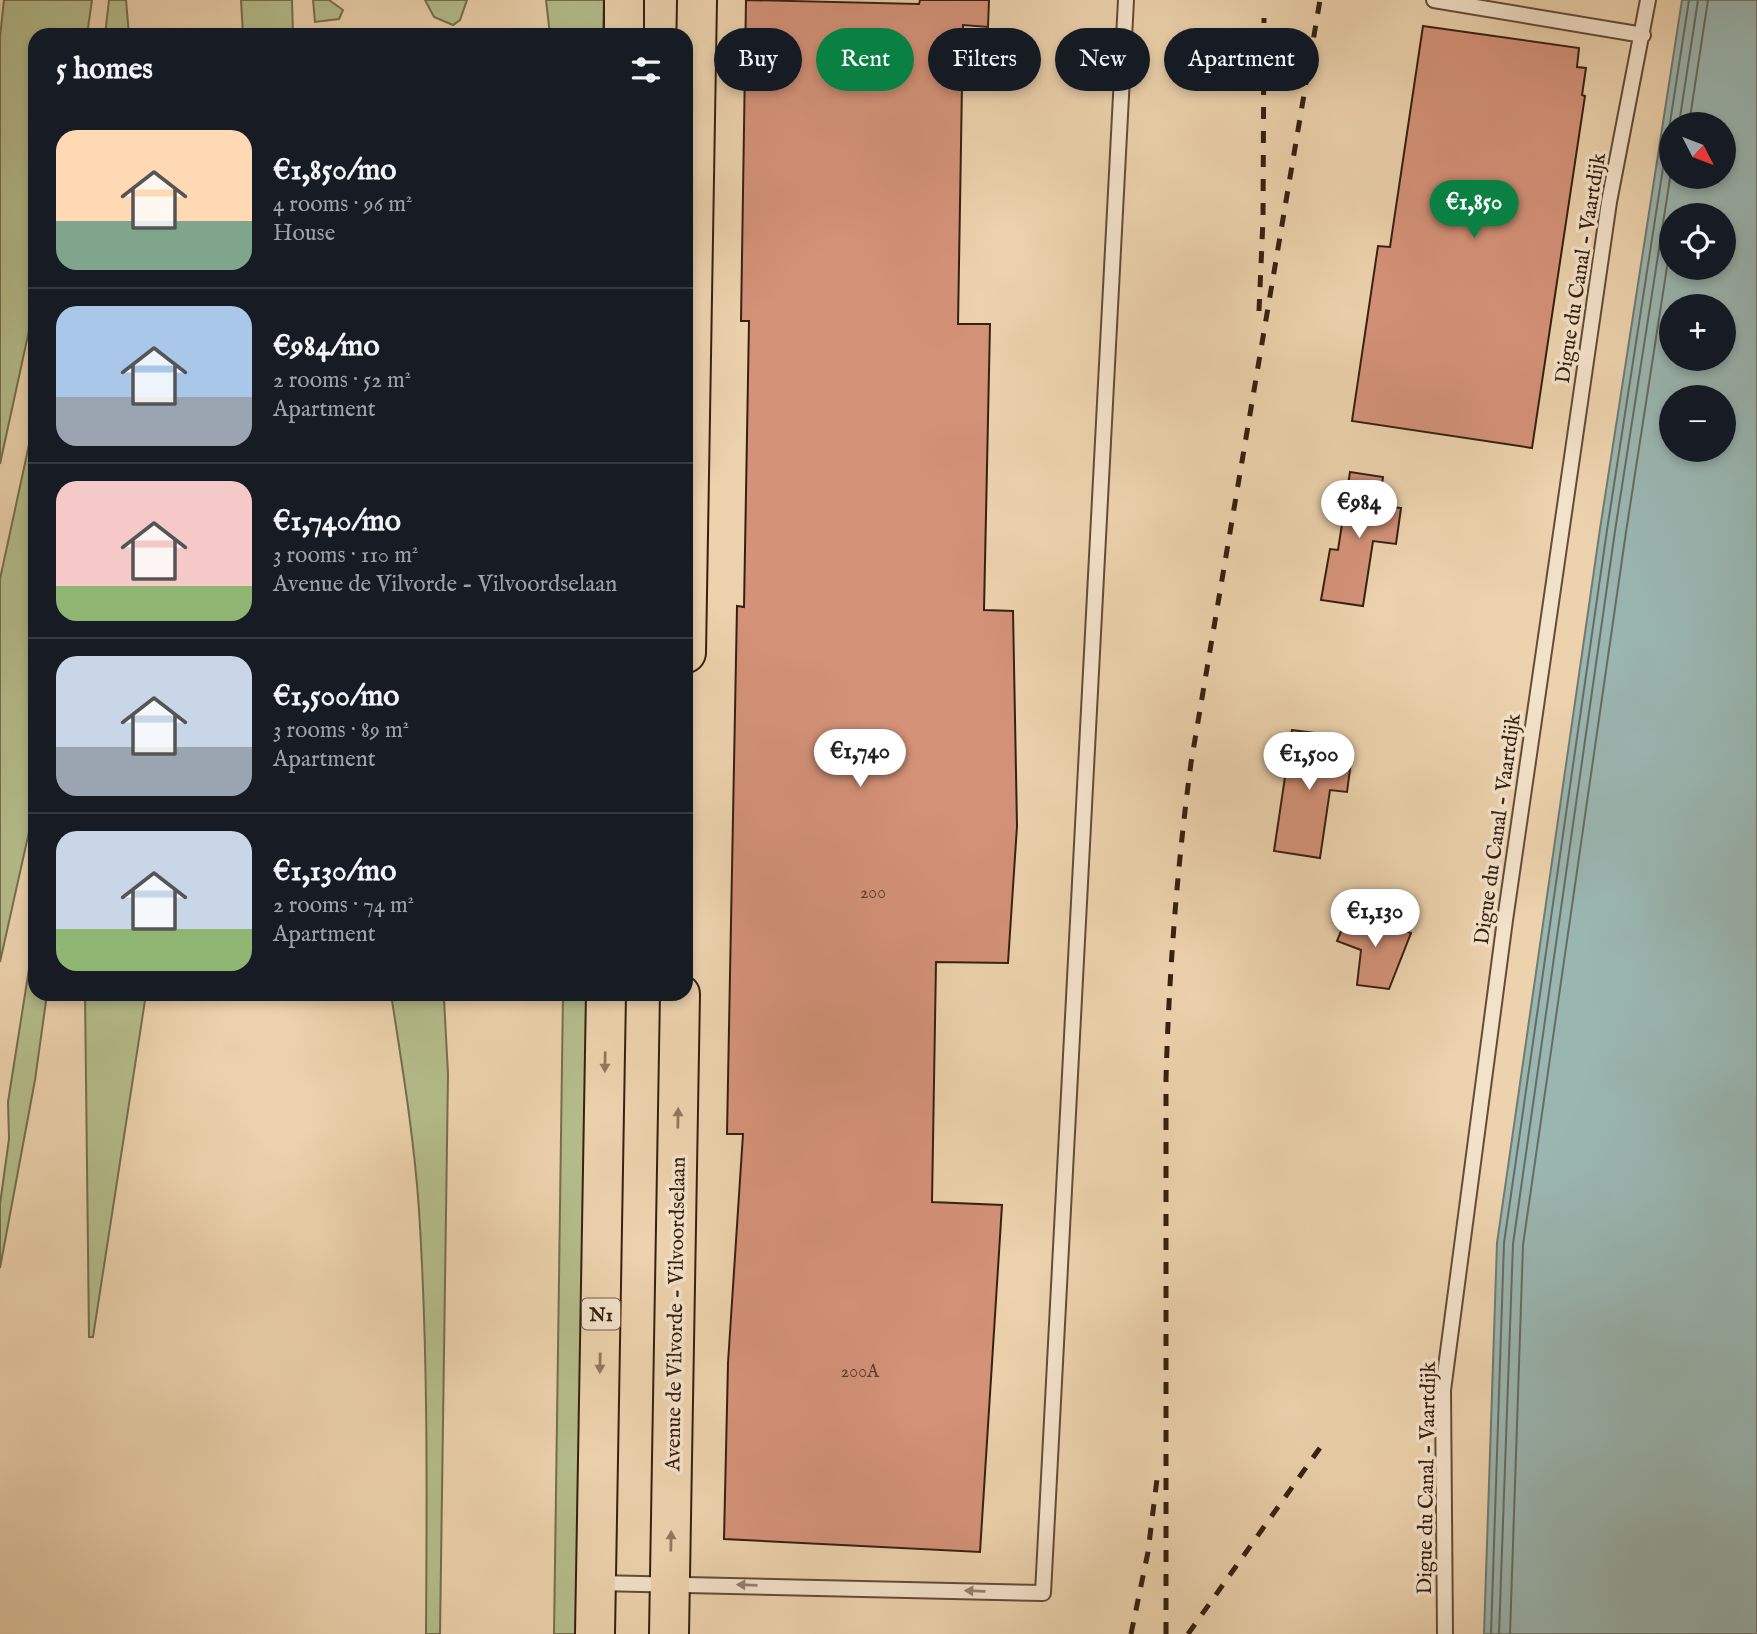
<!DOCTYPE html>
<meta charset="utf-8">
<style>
:root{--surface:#171b24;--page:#242831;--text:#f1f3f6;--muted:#9ea1a6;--line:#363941;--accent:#0b8043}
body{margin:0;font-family:"IM FELL English",serif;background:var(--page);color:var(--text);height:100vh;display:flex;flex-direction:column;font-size:26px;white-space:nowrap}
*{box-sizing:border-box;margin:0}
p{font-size:23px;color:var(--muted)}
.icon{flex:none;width:38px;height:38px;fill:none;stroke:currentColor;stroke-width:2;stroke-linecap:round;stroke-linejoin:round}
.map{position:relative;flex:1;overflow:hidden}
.details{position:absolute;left:28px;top:28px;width:665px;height:973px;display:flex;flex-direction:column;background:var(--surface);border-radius:21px;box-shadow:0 4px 10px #0003}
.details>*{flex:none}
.top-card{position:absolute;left:714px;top:28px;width:665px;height:63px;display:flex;gap:14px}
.needle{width:46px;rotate:132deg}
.tools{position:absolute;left:1659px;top:112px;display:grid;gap:14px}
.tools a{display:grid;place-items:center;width:77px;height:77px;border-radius:50%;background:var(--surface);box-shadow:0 4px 10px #0003;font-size:35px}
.price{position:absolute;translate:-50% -60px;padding:0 16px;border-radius:24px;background:#fff;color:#222;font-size:23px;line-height:46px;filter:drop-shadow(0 2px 4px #0008)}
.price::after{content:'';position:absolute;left:50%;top:42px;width:21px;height:16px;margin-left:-10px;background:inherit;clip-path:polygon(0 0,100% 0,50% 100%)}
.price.on{background:var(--accent);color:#fff}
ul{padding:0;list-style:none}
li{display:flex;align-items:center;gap:21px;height:175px;padding:0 28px}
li+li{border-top:2px solid var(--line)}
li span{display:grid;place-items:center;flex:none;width:196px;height:140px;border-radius:21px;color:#555}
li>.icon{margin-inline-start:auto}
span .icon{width:84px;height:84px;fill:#fffc;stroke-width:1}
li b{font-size:30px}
h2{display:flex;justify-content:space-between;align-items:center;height:84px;padding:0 28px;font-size:30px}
.chip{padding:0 24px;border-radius:32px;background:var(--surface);box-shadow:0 4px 10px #0003;font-size:24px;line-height:63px}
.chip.on{background:var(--accent);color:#fff}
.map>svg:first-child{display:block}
</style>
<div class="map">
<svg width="1757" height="1634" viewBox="0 0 1757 1634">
<rect width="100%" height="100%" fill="#ecd2ad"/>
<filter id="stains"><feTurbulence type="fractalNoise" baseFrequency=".00286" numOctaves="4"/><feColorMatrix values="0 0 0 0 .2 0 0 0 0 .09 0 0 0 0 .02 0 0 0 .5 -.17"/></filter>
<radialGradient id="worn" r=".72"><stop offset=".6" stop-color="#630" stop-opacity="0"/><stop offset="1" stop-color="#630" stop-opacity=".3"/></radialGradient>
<path fill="#b5bd8c" stroke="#766e4e" stroke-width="2" d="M4 0H92L87 35H35V303L0 464V37Z
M109 0H126L129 35H105Z
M241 0H292L293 35H243Z
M313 0H329L343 10 339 19 315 22Z
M425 0H467L460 20 453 25 434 17Z
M546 0H604L603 35H550Z
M35 417V805L0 962V579Z
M35 931V994H47L35 1080 0 1268V1204L9 1139 8 1102Z
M85 994H146L93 1337H89Z
M391 994H444V999L448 1074 440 1634H426C427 1492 428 1351 419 1210 414 1137 402 1065 391 994Z
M563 994H587L576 1634H554Z"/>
<path fill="#9ab6b1" stroke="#727a71" stroke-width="2" fill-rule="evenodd" d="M1682 0H1757V1634H1484L1497 1243 1600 529ZM1671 124H1724V177H1671ZM1671 215H1724V268H1671ZM1671 306H1724V359H1671ZM1671 397H1724V450H1671Z"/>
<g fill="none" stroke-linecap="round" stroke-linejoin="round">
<path stroke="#686b61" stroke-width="2" d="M1679 124 1698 0
M1689 124 1708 0
M1491 1634 1504 1243 1607 530 1689 0
M1499 1634 1513 1244 1615 531 1671 172
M1510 1634 1523 1245 1626 532 1671 241"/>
</g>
<path fill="#d49279" stroke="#362011" stroke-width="2" d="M746 0 919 4 920 0H989L988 27 963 25 958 324H990L984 610 1013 611 1017 826 1008 963 936 962 932 1202 1002 1205 980 1552 724 1539 728 1363 743 1134H727L737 606 744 607 749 321H741Z
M1423 26 1579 48 1577 67 1586 68 1582 95 1585 96 1532 448 1352 421 1378 246 1390 247Z
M1350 472 1383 477 1379 505 1401 508 1396 544 1373 541 1363 606 1321 600 1330 549 1338 550Z
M1292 730 1338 736 1334 760 1351 762 1347 792 1330 790 1320 858 1274 851Z
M1349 912 1411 933 1389 989 1357 985 1361 950 1337 941Z"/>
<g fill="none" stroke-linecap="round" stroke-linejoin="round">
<defs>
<path id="lane" d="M1434 0 1643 35
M597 1583 1043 1593 1126 0
M1445 1634 1443 1390 1505 920 1609 202 1648 0"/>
<path id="primary" d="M624 35V0
M686 653 697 0
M595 1634 606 994
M669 1634 680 994"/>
</defs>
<use href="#lane" stroke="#644c38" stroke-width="18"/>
<use href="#primary" stroke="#362011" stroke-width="42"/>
<use href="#lane" stroke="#f3e2ca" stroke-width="14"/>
<use href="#primary" stroke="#ecd2ad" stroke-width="38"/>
<path stroke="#362011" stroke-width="5" stroke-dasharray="12 12" stroke-linecap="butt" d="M1259 311 1263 219 1264 18
M1131 1634 1148 1552 1157 1479
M1166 1634V1079C1169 973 1177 868 1191 763L1320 0
M1188 1634 1322 1445"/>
</g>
<defs><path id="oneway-solid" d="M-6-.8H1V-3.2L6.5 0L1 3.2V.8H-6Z" transform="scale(1.75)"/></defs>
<g fill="#91795f">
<use href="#oneway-solid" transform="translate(605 1062) rotate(91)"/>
<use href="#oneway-solid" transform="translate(678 1118) rotate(-89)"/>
<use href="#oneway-solid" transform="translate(600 1363) rotate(91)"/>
<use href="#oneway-solid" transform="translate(671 1541) rotate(-89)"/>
</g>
<g fill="#94816e">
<use href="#oneway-solid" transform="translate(747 1585) rotate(-178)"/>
<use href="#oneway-solid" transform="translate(975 1591) rotate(-178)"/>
</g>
<g text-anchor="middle" stroke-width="7" stroke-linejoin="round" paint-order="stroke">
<g font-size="18" fill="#5e3c2b">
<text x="873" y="898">200</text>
<text x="860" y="1377">200A</text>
</g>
<rect fill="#f3e2ca" stroke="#6f5a48" stroke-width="2" x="582" y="1298.5" width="38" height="31" rx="5"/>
<g font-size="19" font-weight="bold" fill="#362011">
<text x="601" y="1321">N1</text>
</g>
<g font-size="21" fill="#362011" stroke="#f3e2ca">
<text transform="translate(1580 268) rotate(-81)" y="7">Digue du Canal - Vaartdijk</text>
<text transform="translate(1497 829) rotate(-82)" y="7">Digue du Canal - Vaartdijk</text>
<text transform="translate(675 1314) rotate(-89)" y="7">Avenue de Vilvorde - Vilvoordselaan</text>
<text transform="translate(1426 1478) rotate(-89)" y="7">Digue du Canal - Vaartdijk</text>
</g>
</g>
<rect width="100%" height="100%" filter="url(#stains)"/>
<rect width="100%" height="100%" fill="url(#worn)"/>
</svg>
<div class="tools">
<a><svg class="needle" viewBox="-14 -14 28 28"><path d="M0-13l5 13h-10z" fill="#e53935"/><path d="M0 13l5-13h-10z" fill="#9ea1a6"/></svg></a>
<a><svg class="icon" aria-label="locate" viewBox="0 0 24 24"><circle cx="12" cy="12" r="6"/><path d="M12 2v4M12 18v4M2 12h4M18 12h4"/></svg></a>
<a>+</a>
<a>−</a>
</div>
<b class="price on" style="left:1474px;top:240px">€1,850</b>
<b class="price" style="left:1359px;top:540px">€984</b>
<b class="price" style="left:860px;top:789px">€1,740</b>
<b class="price" style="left:1309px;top:792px">€1,500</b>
<b class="price" style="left:1375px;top:949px">€1,130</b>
<div class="top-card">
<a class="chip">Buy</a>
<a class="chip on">Rent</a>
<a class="chip">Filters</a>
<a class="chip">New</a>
<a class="chip">Apartment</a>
</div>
<section class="details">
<h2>5 homes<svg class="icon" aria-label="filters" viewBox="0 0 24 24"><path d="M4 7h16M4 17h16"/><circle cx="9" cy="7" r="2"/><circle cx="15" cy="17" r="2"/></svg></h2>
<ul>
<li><span style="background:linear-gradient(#ffd9b3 65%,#7fa58c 0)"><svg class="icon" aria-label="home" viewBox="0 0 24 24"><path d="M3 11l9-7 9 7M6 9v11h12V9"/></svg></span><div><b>€1,850/mo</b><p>4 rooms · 96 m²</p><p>House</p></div></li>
<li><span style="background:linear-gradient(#a9c7e8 65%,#9aa5b1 0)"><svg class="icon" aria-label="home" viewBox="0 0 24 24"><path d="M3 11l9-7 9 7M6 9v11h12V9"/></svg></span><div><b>€984/mo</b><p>2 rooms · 52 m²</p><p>Apartment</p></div></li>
<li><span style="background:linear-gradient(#f6c9c9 75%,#8fb573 0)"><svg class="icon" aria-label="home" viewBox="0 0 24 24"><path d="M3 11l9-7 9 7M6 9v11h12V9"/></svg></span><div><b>€1,740/mo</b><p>3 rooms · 110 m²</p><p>Avenue de Vilvorde - Vilvoordselaan</p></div></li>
<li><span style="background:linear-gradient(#c9d6e8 65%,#9aa5b1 0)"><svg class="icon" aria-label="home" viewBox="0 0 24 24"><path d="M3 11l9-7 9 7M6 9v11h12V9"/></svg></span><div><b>€1,500/mo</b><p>3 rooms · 89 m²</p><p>Apartment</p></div></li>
<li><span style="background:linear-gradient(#c9d6e8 70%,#8fb573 0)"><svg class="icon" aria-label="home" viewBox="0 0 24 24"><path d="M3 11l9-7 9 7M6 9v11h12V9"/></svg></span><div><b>€1,130/mo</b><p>2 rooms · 74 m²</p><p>Apartment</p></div></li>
</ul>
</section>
</div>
